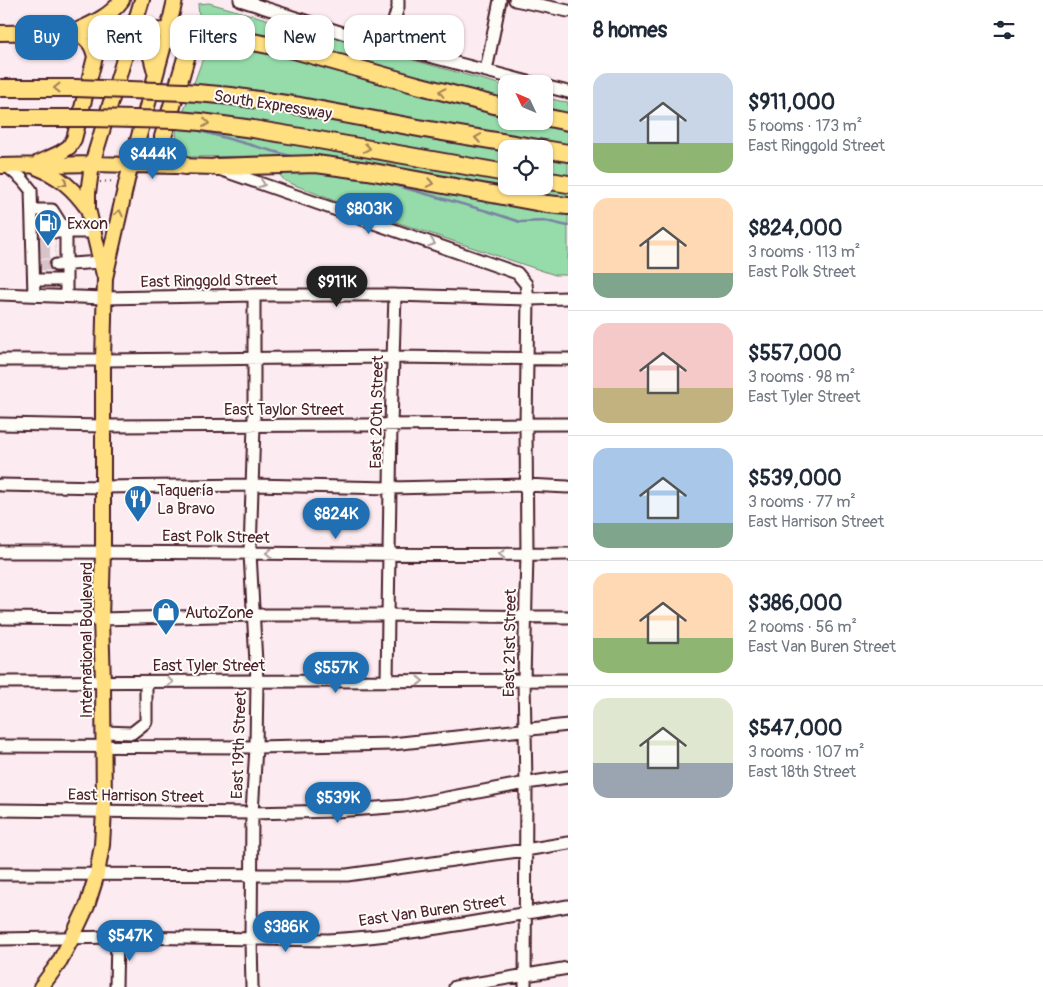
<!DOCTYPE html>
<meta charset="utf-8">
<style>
:root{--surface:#fff;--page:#f6f6f7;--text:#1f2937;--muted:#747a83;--line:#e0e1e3;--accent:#1f6fb2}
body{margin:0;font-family:Pangolin,sans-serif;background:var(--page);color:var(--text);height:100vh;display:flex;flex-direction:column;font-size:19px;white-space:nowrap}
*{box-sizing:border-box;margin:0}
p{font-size:16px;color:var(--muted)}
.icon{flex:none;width:28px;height:28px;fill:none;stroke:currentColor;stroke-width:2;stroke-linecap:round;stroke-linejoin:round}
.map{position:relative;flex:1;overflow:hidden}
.sheet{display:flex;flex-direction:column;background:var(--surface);width:475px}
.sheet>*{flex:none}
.guide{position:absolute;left:15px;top:15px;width:475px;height:45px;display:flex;gap:10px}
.needle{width:32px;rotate:314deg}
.controls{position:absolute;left:498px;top:75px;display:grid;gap:10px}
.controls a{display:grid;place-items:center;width:55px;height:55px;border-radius:10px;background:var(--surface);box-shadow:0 1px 4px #0004;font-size:25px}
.price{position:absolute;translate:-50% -42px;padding:0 11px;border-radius:18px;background:var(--accent);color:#fff;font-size:16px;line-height:32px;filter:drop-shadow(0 1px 2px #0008)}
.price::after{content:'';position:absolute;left:50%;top:30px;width:15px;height:11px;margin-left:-8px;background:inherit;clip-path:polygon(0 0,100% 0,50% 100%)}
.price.selected{background:#222;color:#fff}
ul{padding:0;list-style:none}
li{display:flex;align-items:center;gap:15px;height:125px;padding:0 25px}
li+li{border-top:1px solid var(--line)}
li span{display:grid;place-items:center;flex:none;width:140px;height:100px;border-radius:15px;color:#555}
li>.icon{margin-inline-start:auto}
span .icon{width:60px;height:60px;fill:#fffc;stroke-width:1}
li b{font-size:21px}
h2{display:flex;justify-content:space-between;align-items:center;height:60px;padding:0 25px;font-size:21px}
.tag{padding:0 18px;border-radius:15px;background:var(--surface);box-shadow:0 1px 4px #0004;font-size:18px;line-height:45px}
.tag.selected{background:var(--accent);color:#fff}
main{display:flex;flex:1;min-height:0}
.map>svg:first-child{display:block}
</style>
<main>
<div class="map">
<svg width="568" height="987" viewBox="0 0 568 987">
<rect width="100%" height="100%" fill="#fcecf1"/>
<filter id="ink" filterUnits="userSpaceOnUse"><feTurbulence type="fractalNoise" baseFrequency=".02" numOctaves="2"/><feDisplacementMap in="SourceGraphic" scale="10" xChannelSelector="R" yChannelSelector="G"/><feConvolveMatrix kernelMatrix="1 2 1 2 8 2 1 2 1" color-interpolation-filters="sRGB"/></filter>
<g filter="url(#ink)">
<path fill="#95dcaa" stroke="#707e6a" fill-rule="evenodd" d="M209 3 506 86V121H544V97L560 101 568 102V275H555L342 204 285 181 263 156 189 157C180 149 177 144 176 132L206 50 199 16 198 4ZM506 149H544V186H506Z"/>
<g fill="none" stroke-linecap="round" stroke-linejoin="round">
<path stroke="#7983a3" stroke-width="2.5" d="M193 129 294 157
M376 180 487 211 520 222 546 221 568 226"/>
<path stroke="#d8c3c9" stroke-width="11" stroke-dasharray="11 5.5" stroke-linecap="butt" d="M39 232H56
M39 242H56
M39 253H56
M39 265H56"/>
<defs>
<path id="minor" d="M240 0 349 35 536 84
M515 0 568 11
M387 45 398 7V0
M486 71 500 0
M544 86 568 92
M7 166 22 179 31 190 34 295
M222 170 517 273 526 284 528 299 526 424 527 554 524 680 526 783 525 987
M32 210H52L66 232V296
M56 232H93
M56 265 101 262
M34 280H66
M0 294 105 298 254 295H395L528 299 568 298
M0 360H103L393 357 568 359
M0 424 104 426 568 424
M0 485 103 487 252 485 390 488 526 485 568 487
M0 552C189 551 379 556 568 554
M0 618 101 619 253 615H388L568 617
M387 681 391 425 395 295
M0 682 568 680
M104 732 132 733 146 722V682
M0 746 256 747 392 744 568 725
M0 810 252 813 336 811 404 806 526 783 568 777
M0 874 347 875 525 850 568 843
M0 939 117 937 328 940C409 936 489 919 568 906
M116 987 117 937
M252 987 251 939 252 813 256 747 257 681 250 553 254 425V295
M455 987 568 968"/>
<path id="major" d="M78 30C94 23 111 15 122 0
M132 31 144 41 151 57 155 72
M0 33 168 30 206 33
M38 163 60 153 69 147 74 139 95 57C92 43 88 41 77 32
M0 166 92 164 216 167
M36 167C59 176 73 188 88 209
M104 275 88 209V193L92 164 142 0
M41 987 58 964 72 938 87 906 97 874 102 845 104 811 103 682 101 619 103 551V360L105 278 127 180 168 30 175 0"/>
<path id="highway" d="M206 33 294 50 417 85 506 108
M544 117 568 122
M544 149 568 153
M185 166 167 151 163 137 188 51 204 39 219 35
M216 167 316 164 368 171 547 204 568 206
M544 180 568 184"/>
</defs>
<use href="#minor" stroke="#4a1f2b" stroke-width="15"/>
<use href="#major" stroke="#4a1f2b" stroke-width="18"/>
<use href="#highway" stroke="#4a1f2b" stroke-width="20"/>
<path stroke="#4a1f2b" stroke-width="2" stroke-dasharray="1 4" stroke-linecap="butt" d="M100 182 113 181"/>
<use href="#minor" stroke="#fdfcf7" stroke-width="11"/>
<use href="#major" stroke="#ffdf80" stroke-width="14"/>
<use href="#highway" stroke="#ffdf80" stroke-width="16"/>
<defs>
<path id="highway-bridge" d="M0 88H75L185 92 231 96 300 106 424 129 544 149
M0 118H91L177 120 201 122 253 129 313 139 506 173"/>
</defs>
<use href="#highway-bridge" stroke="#4a1f2b" stroke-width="20" stroke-linecap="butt"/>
<use href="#highway-bridge" stroke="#ffdf80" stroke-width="16"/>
</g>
<defs><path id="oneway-chevron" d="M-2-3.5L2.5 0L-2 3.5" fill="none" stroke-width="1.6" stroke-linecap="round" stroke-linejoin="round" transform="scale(1.25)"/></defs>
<g stroke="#a47f56">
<use href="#oneway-chevron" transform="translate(57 88) rotate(-180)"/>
<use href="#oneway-chevron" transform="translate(442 92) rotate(-166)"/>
<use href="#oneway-chevron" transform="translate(206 123) rotate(7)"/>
<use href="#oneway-chevron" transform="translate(478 138) rotate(-171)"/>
<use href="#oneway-chevron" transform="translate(367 148) rotate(10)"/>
<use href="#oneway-chevron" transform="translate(64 183) rotate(38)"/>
<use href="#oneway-chevron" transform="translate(430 183) rotate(11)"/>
<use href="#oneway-chevron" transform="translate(119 213) rotate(-78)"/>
</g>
<g stroke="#ac999b">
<use href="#oneway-chevron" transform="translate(262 184) rotate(19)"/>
<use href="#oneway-chevron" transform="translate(432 243) rotate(19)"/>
<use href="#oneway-chevron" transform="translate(269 553) rotate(-179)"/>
<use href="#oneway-chevron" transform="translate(502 554) rotate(-179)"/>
<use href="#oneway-chevron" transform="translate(420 681)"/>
<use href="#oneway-chevron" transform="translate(170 682)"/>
</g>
</g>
<defs>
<symbol id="fuel-pin" viewBox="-11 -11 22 30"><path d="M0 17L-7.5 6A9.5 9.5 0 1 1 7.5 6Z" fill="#1f6fb2" stroke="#fdfcf7"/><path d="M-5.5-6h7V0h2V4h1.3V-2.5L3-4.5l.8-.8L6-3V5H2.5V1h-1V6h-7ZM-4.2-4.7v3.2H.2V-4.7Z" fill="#fff"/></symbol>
<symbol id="restaurant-pin" viewBox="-11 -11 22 30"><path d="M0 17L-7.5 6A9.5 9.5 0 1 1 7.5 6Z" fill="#1f6fb2" stroke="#fdfcf7"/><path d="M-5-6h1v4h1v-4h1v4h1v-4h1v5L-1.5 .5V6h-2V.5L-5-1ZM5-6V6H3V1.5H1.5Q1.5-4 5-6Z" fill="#fff"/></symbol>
<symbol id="shop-pin" viewBox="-11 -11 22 30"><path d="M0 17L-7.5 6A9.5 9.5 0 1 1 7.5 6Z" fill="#1f6fb2" stroke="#fdfcf7"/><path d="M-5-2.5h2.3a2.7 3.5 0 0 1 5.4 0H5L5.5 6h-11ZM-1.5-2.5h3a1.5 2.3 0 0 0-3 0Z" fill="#fff"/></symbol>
</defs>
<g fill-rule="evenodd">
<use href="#fuel-pin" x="32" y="207" width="32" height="43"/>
<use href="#restaurant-pin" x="122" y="483" width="32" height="43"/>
<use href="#shop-pin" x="150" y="596" width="32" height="43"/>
</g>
<g text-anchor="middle" stroke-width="4" stroke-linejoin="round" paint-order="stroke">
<g font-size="16" fill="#4a1f2b" stroke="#fdfcf7">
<text transform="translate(273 104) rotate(9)" y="6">South Expressway</text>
<text transform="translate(209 280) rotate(-1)" y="6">East Ringgold Street</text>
<text x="284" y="415">East Taylor Street</text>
<text transform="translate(376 412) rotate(-89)" y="6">East 20th Street</text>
<text transform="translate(216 536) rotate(1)" y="6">East Polk Street</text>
<text transform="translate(86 640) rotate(-90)" y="6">International Boulevard</text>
<text transform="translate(509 643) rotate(-89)" y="6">East 21st Street</text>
<text x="209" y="671">East Tyler Street</text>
<text transform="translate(238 745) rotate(-88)" y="6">East 19th Street</text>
<text transform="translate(136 795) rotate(1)" y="6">East Harrison Street</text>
<text transform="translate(432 910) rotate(-8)" y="6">East Van Buren Street</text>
</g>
<g font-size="16" fill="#4a1f2b" stroke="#fdfcf7" text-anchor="start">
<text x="67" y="229">Exxon</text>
<text x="157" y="496">Taquería<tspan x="157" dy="18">La Bravo</tspan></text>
<text x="185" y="618">AutoZone</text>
</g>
</g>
</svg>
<div class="controls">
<a><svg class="needle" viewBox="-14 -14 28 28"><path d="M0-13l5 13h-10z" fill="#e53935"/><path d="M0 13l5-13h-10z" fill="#747a83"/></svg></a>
<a><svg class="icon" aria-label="locate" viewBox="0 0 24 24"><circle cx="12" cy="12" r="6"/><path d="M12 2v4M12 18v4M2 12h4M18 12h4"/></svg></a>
</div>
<b class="price" style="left:153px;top:180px">$444K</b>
<b class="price" style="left:369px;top:235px">$803K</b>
<b class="price selected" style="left:337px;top:308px">$911K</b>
<b class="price" style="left:336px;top:540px">$824K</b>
<b class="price" style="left:336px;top:694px">$557K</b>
<b class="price" style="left:338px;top:824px">$539K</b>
<b class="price" style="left:286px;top:953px">$386K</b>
<b class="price" style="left:130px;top:962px">$547K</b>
<div class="guide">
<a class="tag selected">Buy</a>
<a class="tag">Rent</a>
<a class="tag">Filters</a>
<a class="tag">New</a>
<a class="tag">Apartment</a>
</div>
</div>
<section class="sheet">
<h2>8 homes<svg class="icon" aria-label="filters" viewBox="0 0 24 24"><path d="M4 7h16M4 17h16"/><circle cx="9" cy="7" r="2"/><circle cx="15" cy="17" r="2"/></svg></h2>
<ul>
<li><span style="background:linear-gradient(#c9d6e8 70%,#8fb573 0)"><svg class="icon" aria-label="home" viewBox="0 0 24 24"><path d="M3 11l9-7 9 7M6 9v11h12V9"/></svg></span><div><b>$911,000</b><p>5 rooms · 173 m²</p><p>East Ringgold Street</p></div></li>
<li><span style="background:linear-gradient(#ffd9b3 75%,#7fa58c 0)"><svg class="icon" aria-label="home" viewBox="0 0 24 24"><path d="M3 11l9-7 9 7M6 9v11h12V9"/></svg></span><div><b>$824,000</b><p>3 rooms · 113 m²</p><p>East Polk Street</p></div></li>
<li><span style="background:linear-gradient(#f6c9c9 65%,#c2b280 0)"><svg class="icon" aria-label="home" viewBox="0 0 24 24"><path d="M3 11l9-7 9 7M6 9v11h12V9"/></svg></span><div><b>$557,000</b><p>3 rooms · 98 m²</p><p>East Tyler Street</p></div></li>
<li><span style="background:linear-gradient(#a9c7e8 75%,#7fa58c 0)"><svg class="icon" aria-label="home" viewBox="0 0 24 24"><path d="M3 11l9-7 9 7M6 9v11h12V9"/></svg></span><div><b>$539,000</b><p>3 rooms · 77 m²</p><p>East Harrison Street</p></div></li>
<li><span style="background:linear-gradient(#ffd9b3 65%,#8fb573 0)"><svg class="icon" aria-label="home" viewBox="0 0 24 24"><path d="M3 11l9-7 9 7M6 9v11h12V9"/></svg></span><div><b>$386,000</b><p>2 rooms · 56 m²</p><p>East Van Buren Street</p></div></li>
<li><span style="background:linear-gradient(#dfe7d0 65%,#9aa5b1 0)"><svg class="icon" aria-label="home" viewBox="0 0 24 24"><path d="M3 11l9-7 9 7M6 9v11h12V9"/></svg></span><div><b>$547,000</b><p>3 rooms · 107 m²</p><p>East 18th Street</p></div></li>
</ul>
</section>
</main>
